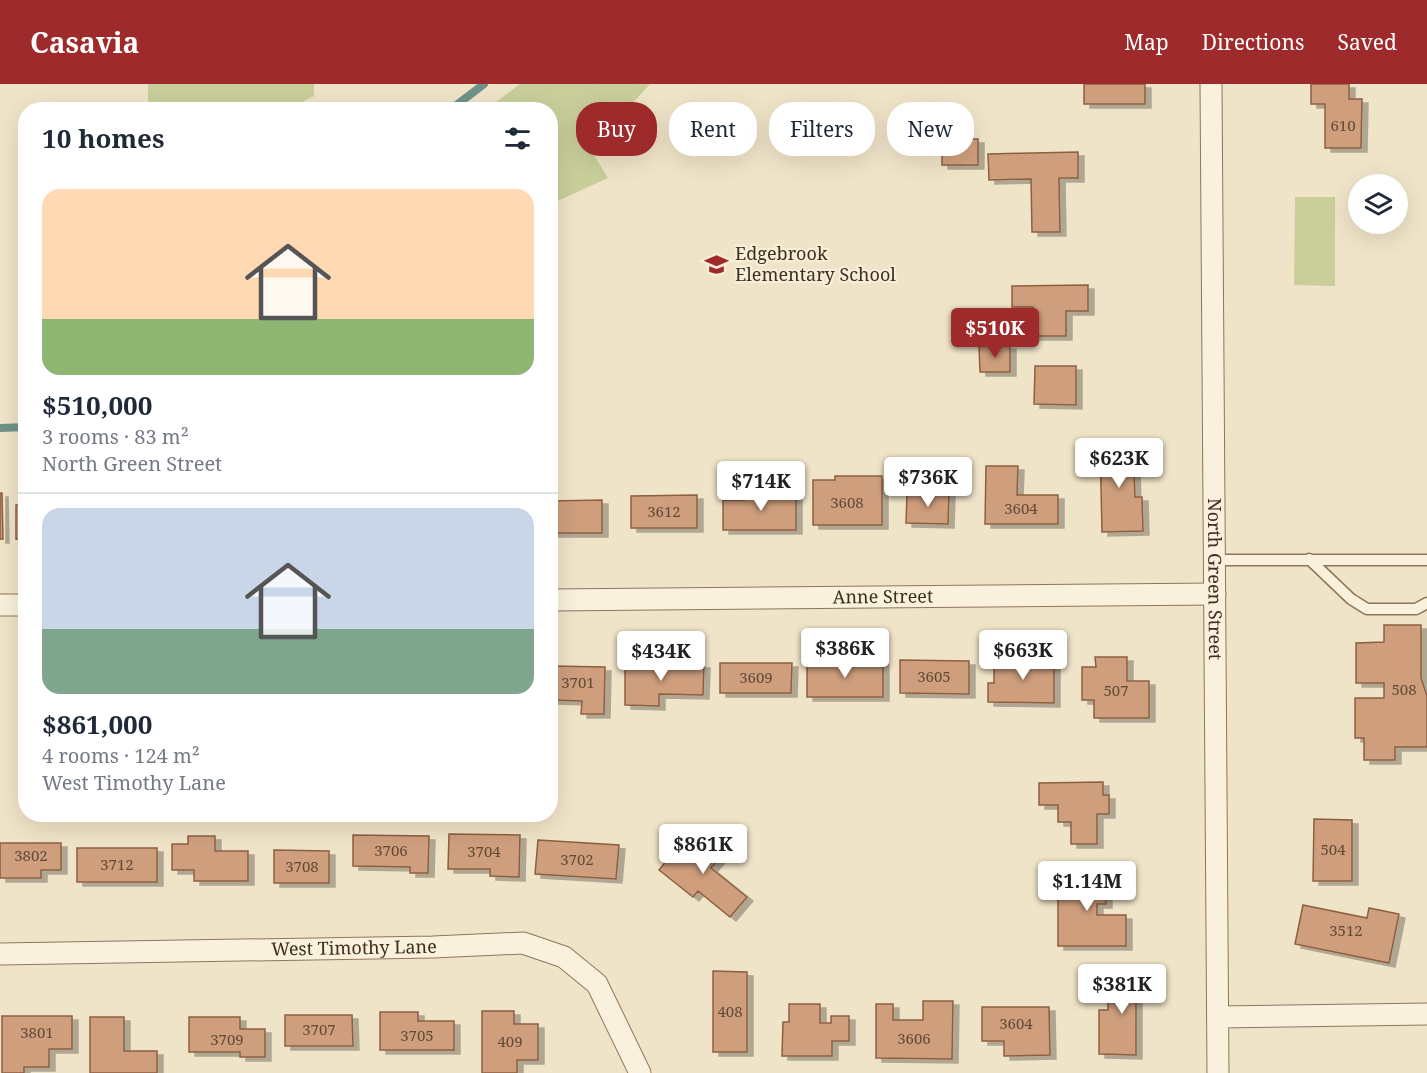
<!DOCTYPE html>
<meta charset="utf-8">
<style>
:root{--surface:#fff;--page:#f2f2f3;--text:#1f2937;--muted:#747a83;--line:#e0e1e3;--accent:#9e2a2b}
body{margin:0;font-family:"Noto Serif",serif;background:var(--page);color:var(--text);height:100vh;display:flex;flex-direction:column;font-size:22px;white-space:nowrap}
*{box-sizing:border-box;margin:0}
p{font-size:20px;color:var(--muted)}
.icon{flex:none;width:33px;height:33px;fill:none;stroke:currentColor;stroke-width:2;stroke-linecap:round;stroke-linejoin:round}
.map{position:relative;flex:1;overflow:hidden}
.sheet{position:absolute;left:18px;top:18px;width:540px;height:720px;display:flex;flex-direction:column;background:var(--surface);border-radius:24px;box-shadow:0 6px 24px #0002}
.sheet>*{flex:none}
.top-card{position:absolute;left:576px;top:18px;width:570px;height:54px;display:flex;gap:12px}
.controls{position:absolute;left:1348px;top:90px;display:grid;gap:12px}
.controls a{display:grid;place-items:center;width:60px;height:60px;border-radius:50%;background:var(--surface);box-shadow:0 6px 24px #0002;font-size:30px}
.price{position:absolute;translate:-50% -51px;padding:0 14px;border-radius:6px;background:#fff;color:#222;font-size:20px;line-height:39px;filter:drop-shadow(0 2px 3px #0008)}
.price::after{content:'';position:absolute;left:50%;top:36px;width:18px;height:14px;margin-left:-9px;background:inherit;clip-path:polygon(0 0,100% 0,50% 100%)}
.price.selected{background:var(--accent);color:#fff}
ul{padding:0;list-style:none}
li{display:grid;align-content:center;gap:12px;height:318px;padding:0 24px}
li+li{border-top:2px solid var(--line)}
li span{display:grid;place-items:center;height:186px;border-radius:18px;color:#555}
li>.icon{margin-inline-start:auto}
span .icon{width:108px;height:108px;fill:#fffc;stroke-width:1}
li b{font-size:26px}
h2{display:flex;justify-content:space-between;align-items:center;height:72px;padding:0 24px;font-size:26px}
.tag{padding:0 21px;border-radius:24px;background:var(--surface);box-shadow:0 6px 24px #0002;font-size:21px;line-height:54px}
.tag.selected{background:var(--accent);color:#fff}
header{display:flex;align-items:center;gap:36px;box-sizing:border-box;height:84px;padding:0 30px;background:var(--accent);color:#fff}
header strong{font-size:28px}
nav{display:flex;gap:33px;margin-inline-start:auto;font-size:21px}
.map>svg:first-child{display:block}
</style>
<header>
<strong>Casavia</strong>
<nav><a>Map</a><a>Directions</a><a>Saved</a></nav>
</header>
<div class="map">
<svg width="1427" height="989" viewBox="0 0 1427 989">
<defs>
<filter id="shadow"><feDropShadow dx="6" dy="4" stdDeviation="0" flood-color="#0004"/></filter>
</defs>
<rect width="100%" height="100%" fill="#f0e4c8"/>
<path fill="#c9cf9b" d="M148 0H314V12L288 25H148Z
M520 0H650L608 46 586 58 608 94 551 120 550 26 487 25Z
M1295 113H1335V202L1294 201Z"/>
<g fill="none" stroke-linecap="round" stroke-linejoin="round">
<path stroke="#6f938a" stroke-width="8" d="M450 26 484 0
M0 344 26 343"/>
</g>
<path fill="#cf9f7d" stroke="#8d5f41" stroke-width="1.5" filter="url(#shadow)" d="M1084 0H1145V20H1084Z
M1311 0H1349V15H1362L1361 64H1325V20H1311Z
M942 55H978V81H942Z
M1078 68V94H1059L1060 148H1032L1031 95 989 96 988 70Z
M1088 201V227H1066V252H1033V223H1012V202Z
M1010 261V288H980L979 262Z
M1035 282H1076V321L1034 320Z
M1133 358 1135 413H1142L1143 447 1102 448 1100 359Z
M986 382H1018L1017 411H1058V440H985Z
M835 392H882V441H813V396H835Z
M0 409H2L3 455H0Z
M744 409H796V446H723V416H744Z
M907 409H949L948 440 906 439Z
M697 411V444H631V412Z
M602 416V449H550V417Z
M16 421H26V455H16Z
M1384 541H1421V594L1427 612V663H1395V676H1364V654H1355V614H1384V599H1356V559L1384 558Z
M1095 573H1127V597H1149V634H1094V616H1082V583H1096Z
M994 574 1054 575V619L988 618V599H994Z
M900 576 969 577V610L900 609Z
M807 577H883V613H807Z
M625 579 704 580 703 611 659 610V622L625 621Z
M720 579H792L791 609H720Z
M552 582 605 583 604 630H581L582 617 551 616Z
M23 587H26V660H23Z
M1103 698V711H1109V730H1097V760H1071V738H1058V721H1039V699Z
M1314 735 1352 736V797H1313Z
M449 750 520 751 519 793 490 792V785H448Z
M702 750 724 769 711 784 747 813 730 833 698 807 693 813 659 786 682 758 691 765Z
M353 751 429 752 428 789H410V783L353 782Z
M188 752H215V767H248V797H194V786H172V760H188Z
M538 756 619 761 616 795 535 790Z
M0 759H61V786H41V794H0Z
M77 764H157V798H77Z
M274 766 329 767V799H274Z
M1058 788H1106V820H1097V831H1126V862H1058Z
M1303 821 1367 834 1369 824 1399 830 1389 879 1295 860Z
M713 887 747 888V968H713Z
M1108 892H1151V911H1136V971L1099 970V926H1108Z
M923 917H953L952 975 876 974V920H893V936H923Z
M789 920H820V939H831V932H849V957H832V972H782L783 938H789Z
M982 923H1049L1050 971 1004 972V957H982Z
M482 927H514V940H538V976H517V989H482Z
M380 928H418V937H454V966H380Z
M285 931H352L353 962H285Z
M2 932H72V965H49V983H24V989H2Z
M90 933H124V967H157V989H90Z
M189 933H240V945H265V973H240V968H189Z"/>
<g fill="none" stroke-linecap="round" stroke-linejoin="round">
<defs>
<path id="service" d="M1309 475 1351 515 1367 525H1416L1427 519
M1214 476H1427"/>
<g id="minor">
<path id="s1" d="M1211 0 1218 989"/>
<path id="s2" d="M550 516 1215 510"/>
<path d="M0 521H26"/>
<path id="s3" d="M0 870 433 863 523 859 564 873 597 900 640 989"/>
<path d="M1218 933 1427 930"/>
</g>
</defs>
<use href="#service" stroke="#8d765c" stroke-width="13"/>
<use href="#minor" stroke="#8d765c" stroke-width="23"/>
<use href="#service" stroke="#faf1dc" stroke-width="10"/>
<use href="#minor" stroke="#faf1dc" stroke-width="21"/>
</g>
<defs>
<symbol id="school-bare" viewBox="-9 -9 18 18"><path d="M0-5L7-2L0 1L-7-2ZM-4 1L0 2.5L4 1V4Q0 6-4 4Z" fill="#9e2a2b" stroke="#f7eed8" stroke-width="2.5" paint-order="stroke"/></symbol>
</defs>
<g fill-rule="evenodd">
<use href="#school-bare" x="700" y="164" width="33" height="33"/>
</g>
<g text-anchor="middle" stroke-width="4.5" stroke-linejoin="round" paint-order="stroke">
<g font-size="15" fill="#624a37">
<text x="1343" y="47">610</text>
<text x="847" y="424">3608</text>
<text x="1021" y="430">3604</text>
<text x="664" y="433">3612</text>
<text x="934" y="598">3605</text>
<text x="756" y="599">3609</text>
<text x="578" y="604">3701</text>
<text x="1404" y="611">508</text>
<text x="1116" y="612">507</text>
<text x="1333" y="771">504</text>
<text x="391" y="772">3706</text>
<text x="484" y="773">3704</text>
<text x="31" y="777">3802</text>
<text x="577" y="781">3702</text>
<text x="117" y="786">3712</text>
<text x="302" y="788">3708</text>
<text x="1346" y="852">3512</text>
<text x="730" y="933">408</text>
<text x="1016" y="945">3604</text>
<text x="319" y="951">3707</text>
<text x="37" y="954">3801</text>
<text x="417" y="957">3705</text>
<text x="914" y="960">3606</text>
<text x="227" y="961">3709</text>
<text x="510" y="963">409</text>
</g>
<g font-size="18" fill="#3d2e20" stroke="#f7eed8" text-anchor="start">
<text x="735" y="176">Edgebrook<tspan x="735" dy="21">Elementary School</tspan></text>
</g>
<g font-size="18" fill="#3d2e20" stroke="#f7eed8">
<text dy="6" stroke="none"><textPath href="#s1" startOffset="495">North Green Street</textPath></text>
<text dy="6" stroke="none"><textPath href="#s2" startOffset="333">Anne Street</textPath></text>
<text dy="6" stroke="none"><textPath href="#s3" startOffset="354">West Timothy Lane</textPath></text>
</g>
</g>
</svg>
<div class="controls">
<a><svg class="icon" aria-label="layers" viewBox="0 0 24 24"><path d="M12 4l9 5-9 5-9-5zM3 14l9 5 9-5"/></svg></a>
</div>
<b class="price selected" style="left:995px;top:275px">$510K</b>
<b class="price" style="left:1119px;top:405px">$623K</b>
<b class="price" style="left:928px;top:424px">$736K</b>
<b class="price" style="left:761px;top:428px">$714K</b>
<b class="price" style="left:845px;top:595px">$386K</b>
<b class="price" style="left:1023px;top:597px">$663K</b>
<b class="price" style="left:661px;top:598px">$434K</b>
<b class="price" style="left:703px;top:791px">$861K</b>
<b class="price" style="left:1087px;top:828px">$1.14M</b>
<b class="price" style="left:1122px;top:931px">$381K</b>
<div class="top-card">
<a class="tag selected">Buy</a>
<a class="tag">Rent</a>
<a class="tag">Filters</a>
<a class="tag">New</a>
</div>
<section class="sheet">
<h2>10 homes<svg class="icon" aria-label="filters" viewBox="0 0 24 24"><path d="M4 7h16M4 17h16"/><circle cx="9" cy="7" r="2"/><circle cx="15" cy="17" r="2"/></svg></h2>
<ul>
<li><span style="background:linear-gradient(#ffd9b3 70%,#8fb573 0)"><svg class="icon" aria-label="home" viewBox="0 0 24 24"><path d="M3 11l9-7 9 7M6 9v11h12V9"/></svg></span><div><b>$510,000</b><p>3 rooms · 83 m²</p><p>North Green Street</p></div></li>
<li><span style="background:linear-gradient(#c9d6e8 65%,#7fa58c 0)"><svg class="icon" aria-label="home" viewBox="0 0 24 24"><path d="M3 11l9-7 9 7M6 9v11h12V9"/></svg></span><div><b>$861,000</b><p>4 rooms · 124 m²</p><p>West Timothy Lane</p></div></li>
</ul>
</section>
</div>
